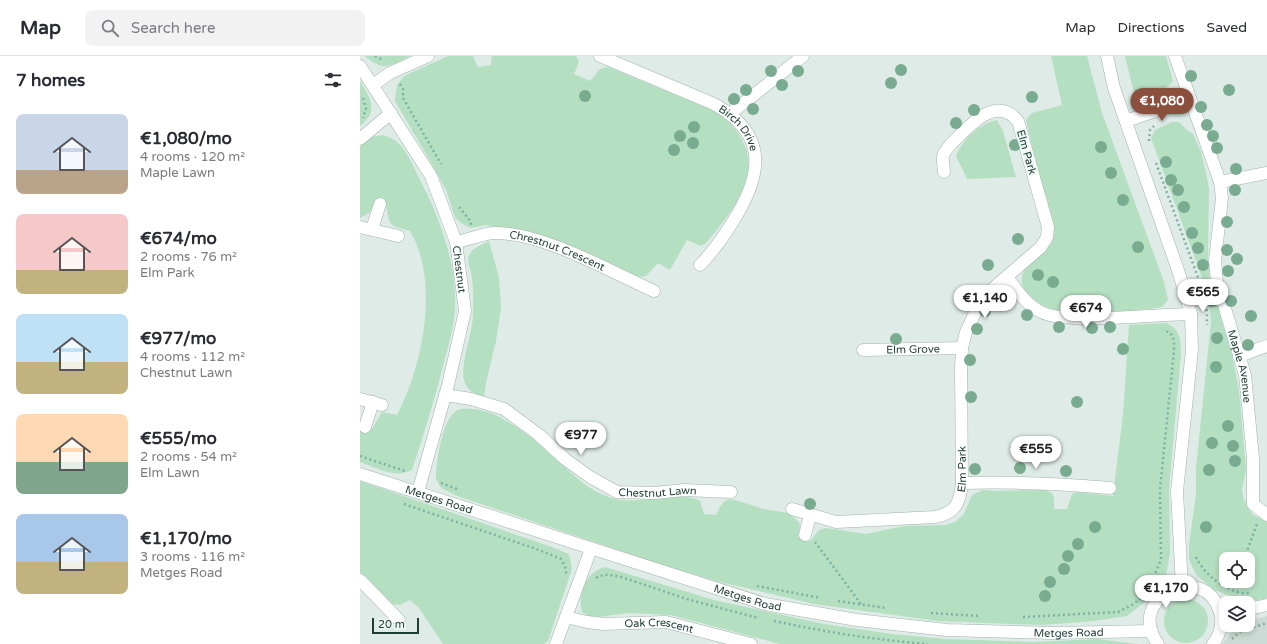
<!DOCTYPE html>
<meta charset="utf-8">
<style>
:root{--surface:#fff;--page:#f2f2f3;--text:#2b2b33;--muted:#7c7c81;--line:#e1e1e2;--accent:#8a4f3d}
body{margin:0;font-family:"Varela Round",sans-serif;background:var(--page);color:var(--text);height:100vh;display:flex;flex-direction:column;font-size:15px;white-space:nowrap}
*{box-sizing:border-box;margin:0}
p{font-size:13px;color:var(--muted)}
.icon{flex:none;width:22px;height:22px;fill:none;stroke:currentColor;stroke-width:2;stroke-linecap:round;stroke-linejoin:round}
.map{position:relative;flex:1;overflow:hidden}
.sheet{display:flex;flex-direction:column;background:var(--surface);width:360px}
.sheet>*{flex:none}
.controls{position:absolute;left:859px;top:496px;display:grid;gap:8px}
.controls a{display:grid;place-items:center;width:36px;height:36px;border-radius:8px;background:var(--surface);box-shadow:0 2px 6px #0003;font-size:20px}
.scale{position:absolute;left:12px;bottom:10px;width:47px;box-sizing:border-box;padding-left:4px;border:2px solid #1e3d35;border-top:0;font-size:11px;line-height:14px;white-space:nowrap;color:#1e3d35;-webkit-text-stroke:3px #eff8f4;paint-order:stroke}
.price{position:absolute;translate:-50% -34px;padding:0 9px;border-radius:14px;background:#fff;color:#222;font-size:13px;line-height:26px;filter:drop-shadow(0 1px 2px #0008)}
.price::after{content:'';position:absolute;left:50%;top:24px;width:12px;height:9px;margin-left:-6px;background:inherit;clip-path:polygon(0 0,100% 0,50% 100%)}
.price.current{background:var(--accent);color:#fff}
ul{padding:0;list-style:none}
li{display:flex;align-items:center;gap:12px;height:100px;padding:0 16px}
li span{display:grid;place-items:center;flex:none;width:112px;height:80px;border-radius:8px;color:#555}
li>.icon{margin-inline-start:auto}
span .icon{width:48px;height:48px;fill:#fffc;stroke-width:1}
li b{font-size:17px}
h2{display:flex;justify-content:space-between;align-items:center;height:48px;padding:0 16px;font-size:17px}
header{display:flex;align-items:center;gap:24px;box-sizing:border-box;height:56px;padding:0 20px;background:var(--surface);border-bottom:1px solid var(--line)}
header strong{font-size:19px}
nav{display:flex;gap:22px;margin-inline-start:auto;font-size:14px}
.search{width:280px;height:36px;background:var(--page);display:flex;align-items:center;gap:10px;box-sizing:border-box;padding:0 14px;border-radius:8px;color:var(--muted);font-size:15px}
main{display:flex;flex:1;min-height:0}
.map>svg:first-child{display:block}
</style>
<header>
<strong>Map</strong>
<div class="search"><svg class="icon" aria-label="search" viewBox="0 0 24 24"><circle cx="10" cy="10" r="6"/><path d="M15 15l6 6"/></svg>Search here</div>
<nav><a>Map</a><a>Directions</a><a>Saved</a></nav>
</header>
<main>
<section class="sheet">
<h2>7 homes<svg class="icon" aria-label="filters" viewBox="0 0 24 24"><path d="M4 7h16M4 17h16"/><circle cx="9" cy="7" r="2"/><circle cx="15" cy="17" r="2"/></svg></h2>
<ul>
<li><span style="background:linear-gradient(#c9d6e8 70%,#b9a48a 0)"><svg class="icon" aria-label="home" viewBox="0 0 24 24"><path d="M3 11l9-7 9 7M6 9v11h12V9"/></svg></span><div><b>€1,080/mo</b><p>4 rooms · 120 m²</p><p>Maple Lawn</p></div></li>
<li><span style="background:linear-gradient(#f6c9c9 70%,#c2b280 0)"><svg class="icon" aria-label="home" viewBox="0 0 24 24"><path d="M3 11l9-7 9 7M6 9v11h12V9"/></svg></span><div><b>€674/mo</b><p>2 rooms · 76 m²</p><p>Elm Park</p></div></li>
<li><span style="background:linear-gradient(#bfe0f5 60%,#c2b280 0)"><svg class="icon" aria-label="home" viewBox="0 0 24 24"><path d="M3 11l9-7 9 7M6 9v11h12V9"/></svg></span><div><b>€977/mo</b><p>4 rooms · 112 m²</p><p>Chestnut Lawn</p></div></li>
<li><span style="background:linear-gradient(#ffd9b3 60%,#7fa58c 0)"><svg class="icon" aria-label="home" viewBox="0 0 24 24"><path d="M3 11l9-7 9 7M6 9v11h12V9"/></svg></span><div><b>€555/mo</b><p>2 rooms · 54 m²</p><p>Elm Lawn</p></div></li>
<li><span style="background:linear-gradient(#a9c7e8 60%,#c2b280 0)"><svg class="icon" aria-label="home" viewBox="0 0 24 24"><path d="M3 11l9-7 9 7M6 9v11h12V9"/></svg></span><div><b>€1,170/mo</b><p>3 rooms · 116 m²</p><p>Metges Road</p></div></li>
</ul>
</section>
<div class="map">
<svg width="907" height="588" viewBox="0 0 907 588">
<rect width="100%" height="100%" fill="#deebe6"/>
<path fill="#ccdbd5" d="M907 560V588H862L875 572 881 569H888V566L890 565Z"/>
<path fill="#b5dfc1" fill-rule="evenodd" d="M5 0H50C31 10 22 16 5 0Z
M88 0H113L118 11 131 9 132 0H216L219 6 214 18 230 25 240 13 248 11 359 57C414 103 382 144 346 187L341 190 327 184 310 214 298 207 286 220 278 221 180 179 126 169 111 172 101 167 95 161 86 134 69 103 35 45 37 29 44 20Z
M691 0H727L742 57 804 226 808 244 802 251C773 255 709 262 684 250 678 247 672 242 667 237 661 230 660 223 664 215 671 199 696 196 694 175 693 162 688 147 684 134 677 111 671 87 666 64L672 57 702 49Z
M765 0H806L813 25C804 35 793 44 778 42L774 37Z
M0 25C11 43 19 55 0 70Z
M637 64 643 75 656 121 607 123 596 100C602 84 620 67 637 64Z
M812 66H819L827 74 833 78 841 96 847 122 849 133 848 202 850 225 871 295 879 334 886 413 882 434 884 444 892 458 907 466V542L887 546 854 534 837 520 829 504V489L836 438V412L851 266 848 242 841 219 791 82 795 74ZM866 503H888V525H866Z
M23 79C44 84 51 106 60 124 80 162 97 209 95 252 94 270 89 288 84 306 75 342 64 378 52 414 35 423 17 412 0 406V371L12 373 22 356 37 359C63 309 80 226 50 175 28 168 31 172 26 150L13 149 10 156 0 162V91L11 81Z
M129 185 139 222 141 252 136 285 126 327 124 341C115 338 107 335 104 324 100 310 112 278 113 260 113 246 114 231 111 217 110 211 107 206 109 199 112 192 123 188 129 185Z
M806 267C821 274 820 282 821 297L809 433 810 497 806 519 790 542 767 560 734 565 682 569 626 567 578 565 454 548 364 527 303 509 97 440 81 432 76 423C76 407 82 364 96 355 101 352 106 352 111 353 146 354 184 393 209 415 218 423 228 432 239 437 245 440 255 444 262 444 285 447 319 434 340 445L344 458 356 459C360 450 364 441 375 444L404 453 428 457 439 466 440 473 438 481 451 485C455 479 457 473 466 472L506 478 544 470 585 469 595 466 604 458 612 439 623 434 638 435 685 434 692 437 694 443V453H707L712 438 717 436 753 440 763 358 769 269Z
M0 425 192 491 209 498 212 513 188 585 184 588H83L59 552 50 544 40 549 32 548 0 516Z
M245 511 354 544 464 568 532 578 586 583 674 586 737 583 777 588H420L311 559 269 557 238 561 229 560 222 556C217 537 226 516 245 511Z
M804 565a22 22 0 1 1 44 0a22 22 0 1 1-44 0Z"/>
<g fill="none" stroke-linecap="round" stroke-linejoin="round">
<defs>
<g id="minor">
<path id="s1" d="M240 0 354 48C410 79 402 120 372 167 362 183 353 196 340 209"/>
<path d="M747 0 754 32 819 217 831 258 832 294 817 435 822 531"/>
<path id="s2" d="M815 0 860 126 862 142 855 205 857 226 885 319 893 402V448L907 459"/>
<path id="s3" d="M0 10 71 120 96 186 105 255 88 329 58 436"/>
<path d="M13 29 30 17 68 0"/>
<path d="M371 57 443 0"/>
<path d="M766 65 830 43"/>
<path d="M0 83 31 57"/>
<path d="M860 126 907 117"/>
<path d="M0 171 38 180"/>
<path d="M12 173 20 148"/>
<path id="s4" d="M96 186C108 184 123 177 135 177 184 177 249 215 294 235"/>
<path d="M647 221C657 234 666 249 681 256 706 269 798 258 831 258"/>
<path id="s5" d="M503 294 602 292"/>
<path d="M879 300 907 290"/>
<path id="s6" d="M85 339 111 343 144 353 178 378 205 403 230 421 257 436 295 437 324 434 371 436"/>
<path d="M0 343 22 349"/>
<path d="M5 371 13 346"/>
<path id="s7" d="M0 418 405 548 497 564 587 574 691 577 792 575"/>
<path d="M602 427C652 425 700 428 750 432"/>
<path id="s8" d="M432 453 476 466 575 461C596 457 600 447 602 427L601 312 602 292 606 276 620 246 630 235 681 191 687 181 688 171 658 65C638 41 615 64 599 80 594 85 585 93 583 100 582 104 584 111 584 116"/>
<path d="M445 479 450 459"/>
<path d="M0 524 39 564"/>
<path d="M888 553 907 549"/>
<path id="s9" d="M206 561 227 566 244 568 306 566 391 588"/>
<path d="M196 588 231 493"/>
<path d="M798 588C764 542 843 503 860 556 863 567 860 579 853 588"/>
</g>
</defs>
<use href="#minor" stroke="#a1b3ad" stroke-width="13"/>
<path stroke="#7bb2a3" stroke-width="2.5" stroke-dasharray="2 3" stroke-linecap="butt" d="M15 0 23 4
M40 28 43 33V42L81 108
M3 42 6 53 3 62
M789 85 790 74 794 70
M796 107 843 235 847 256V269
M99 151 111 166V169
M0 400 45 415
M81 427 97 433
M44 448 179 494 201 503 206 513V518
M455 486 501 548
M836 501C844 519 869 539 890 537
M884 503 897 468
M236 522C244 517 252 519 261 521L330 544 398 562
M877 525 878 542
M397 530 461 542
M787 535 801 504 800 433 814 295C814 284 815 277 803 274
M478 545 526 552
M571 557 618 560
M663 561 758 556 774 548 784 539
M414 565C465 576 516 584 568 588
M872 583 881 575 907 567"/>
<use href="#minor" stroke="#fff" stroke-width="12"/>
</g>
<g fill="#78ab8f">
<circle cx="541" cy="14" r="6"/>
<circle cx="411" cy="15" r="6"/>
<circle cx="438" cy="15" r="6"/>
<circle cx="831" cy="20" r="6"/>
<circle cx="531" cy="27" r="6"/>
<circle cx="422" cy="29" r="6"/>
<circle cx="386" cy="34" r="6"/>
<circle cx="869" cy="34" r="6"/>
<circle cx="225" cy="40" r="6"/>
<circle cx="672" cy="41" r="6"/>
<circle cx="374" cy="43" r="6"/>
<circle cx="841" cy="51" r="6"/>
<circle cx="393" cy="53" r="6"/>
<circle cx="614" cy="54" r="6"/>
<circle cx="596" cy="67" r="6"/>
<circle cx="847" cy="69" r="6"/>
<circle cx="334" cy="71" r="6"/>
<circle cx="320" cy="80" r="6"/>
<circle cx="853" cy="80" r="6"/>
<circle cx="333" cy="87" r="6"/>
<circle cx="655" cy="89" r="6"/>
<circle cx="741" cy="91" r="6"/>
<circle cx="857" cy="92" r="6"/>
<circle cx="314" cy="94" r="6"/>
<circle cx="806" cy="106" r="6"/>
<circle cx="876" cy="113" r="6"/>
<circle cx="751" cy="117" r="6"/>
<circle cx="811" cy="124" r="6"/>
<circle cx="818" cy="134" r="6"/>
<circle cx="875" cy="134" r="6"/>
<circle cx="763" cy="144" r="6"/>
<circle cx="824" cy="151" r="6"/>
<circle cx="867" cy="166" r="6"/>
<circle cx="832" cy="177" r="6"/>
<circle cx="658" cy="183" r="6"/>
<circle cx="778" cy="191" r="6"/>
<circle cx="838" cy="192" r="6"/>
<circle cx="867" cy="194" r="6"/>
<circle cx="877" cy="203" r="6"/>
<circle cx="628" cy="209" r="6"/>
<circle cx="843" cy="209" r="6"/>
<circle cx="868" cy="215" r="6"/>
<circle cx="678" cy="219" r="6"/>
<circle cx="693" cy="226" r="6"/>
<circle cx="632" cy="245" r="6"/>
<circle cx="852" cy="245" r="6"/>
<circle cx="871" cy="245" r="6"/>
<circle cx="625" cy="255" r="6"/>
<circle cx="667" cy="259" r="6"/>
<circle cx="891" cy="260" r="6"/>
<circle cx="699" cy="271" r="6"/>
<circle cx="750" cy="271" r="6"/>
<circle cx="732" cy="272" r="6"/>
<circle cx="617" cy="273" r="6"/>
<circle cx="857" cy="282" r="6"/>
<circle cx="536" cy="283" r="6"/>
<circle cx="888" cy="289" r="6"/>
<circle cx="763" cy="293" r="6"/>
<circle cx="610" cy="304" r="6"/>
<circle cx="856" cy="311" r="6"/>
<circle cx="611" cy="341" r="6"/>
<circle cx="717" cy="346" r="6"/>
<circle cx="868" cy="370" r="6"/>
<circle cx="852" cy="387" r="6"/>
<circle cx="873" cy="390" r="6"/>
<circle cx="875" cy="405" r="6"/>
<circle cx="660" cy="412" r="6"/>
<circle cx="615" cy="413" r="6"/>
<circle cx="849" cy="414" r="6"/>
<circle cx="706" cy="415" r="6"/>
<circle cx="450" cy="448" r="6"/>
<circle cx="735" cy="471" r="6"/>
<circle cx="846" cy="471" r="6"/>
<circle cx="718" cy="488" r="6"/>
<circle cx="708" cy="500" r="6"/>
<circle cx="704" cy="513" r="6"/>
<circle cx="690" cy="526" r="6"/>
<circle cx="685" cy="540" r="6"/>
</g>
<g text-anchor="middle" stroke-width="4" stroke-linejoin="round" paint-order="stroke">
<g font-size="11" fill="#1e3d35" stroke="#eff8f4">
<text dy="4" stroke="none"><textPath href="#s1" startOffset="159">Birch Drive</textPath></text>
<text transform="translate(667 96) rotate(74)" y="4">Elm Park</text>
<text dy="4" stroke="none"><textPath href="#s4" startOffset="105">Chrestnut Crescent</textPath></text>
<text dy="4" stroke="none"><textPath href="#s3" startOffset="229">Chestnut</textPath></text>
<text dy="4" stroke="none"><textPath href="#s5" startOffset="50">Elm Grove</textPath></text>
<text dy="4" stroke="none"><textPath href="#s2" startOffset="322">Maple Avenue</textPath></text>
<text dy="4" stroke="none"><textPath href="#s8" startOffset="207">Elm Park</textPath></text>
<text dy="4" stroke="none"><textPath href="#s6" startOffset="242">Chestnut Lawn</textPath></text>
<text dy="4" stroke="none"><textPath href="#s7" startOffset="83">Metges Road</textPath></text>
<text dy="4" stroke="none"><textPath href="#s7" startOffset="407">Metges Road</textPath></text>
<text dy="4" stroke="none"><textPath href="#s9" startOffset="94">Oak Crescent</textPath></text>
<text dy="4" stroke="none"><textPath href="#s7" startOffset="731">Metges Road</textPath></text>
</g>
</g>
</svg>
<div class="controls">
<a><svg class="icon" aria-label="locate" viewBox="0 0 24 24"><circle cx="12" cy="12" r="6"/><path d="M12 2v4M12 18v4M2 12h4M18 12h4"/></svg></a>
<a><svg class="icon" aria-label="layers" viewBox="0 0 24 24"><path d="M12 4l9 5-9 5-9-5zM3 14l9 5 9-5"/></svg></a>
</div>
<div class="scale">20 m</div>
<b class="price current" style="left:802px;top:66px">€1,080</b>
<b class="price" style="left:843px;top:257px">€565</b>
<b class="price" style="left:625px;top:263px">€1,140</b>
<b class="price" style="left:726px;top:273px">€674</b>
<b class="price" style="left:221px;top:400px">€977</b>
<b class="price" style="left:676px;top:414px">€555</b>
<b class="price" style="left:806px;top:553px">€1,170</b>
</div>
</main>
